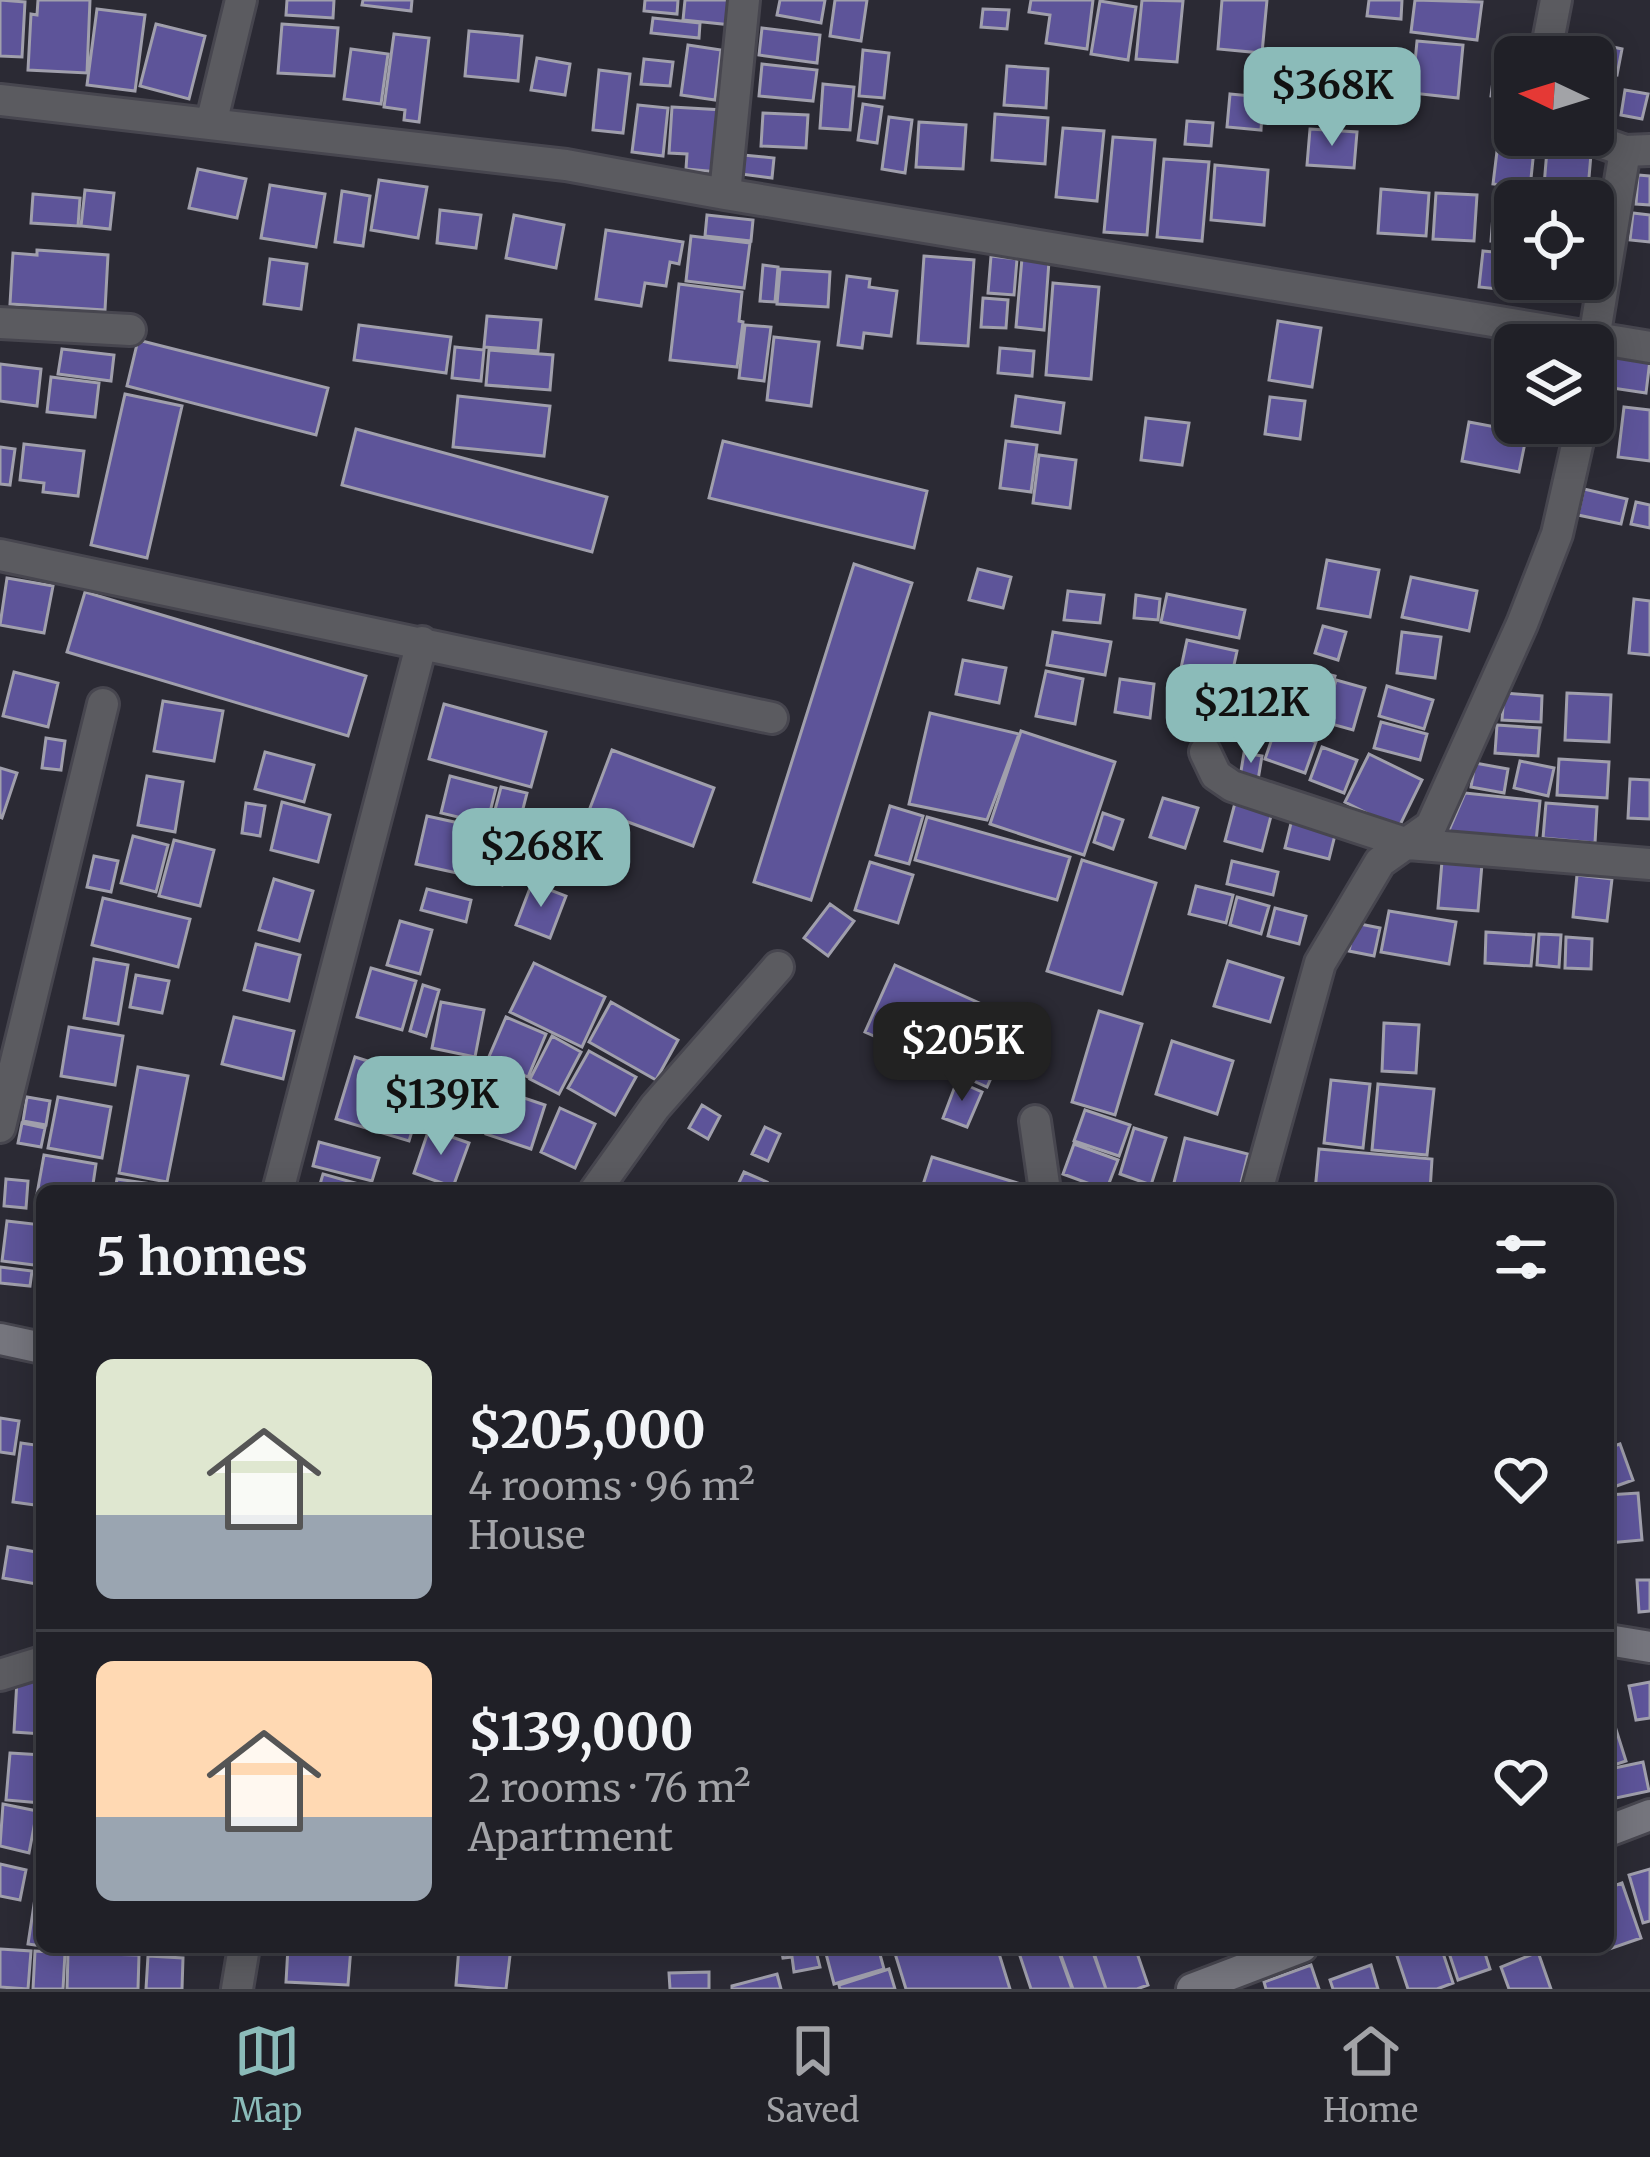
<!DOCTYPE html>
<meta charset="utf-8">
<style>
:root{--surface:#202027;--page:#28282f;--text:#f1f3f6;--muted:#a2a3a7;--line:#3d3e44;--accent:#8bbbb9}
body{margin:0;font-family:Merriweather,serif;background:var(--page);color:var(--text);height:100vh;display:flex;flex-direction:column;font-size:45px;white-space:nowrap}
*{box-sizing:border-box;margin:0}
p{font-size:39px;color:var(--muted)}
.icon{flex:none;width:66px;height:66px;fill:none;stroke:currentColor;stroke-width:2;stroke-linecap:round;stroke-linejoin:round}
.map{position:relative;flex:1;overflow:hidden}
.panel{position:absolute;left:36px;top:1185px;width:1578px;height:768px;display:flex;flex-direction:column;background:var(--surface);border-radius:18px;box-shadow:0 6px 30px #0003,0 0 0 3px var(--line)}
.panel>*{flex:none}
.needle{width:78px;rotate:274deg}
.controls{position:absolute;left:1494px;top:36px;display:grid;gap:24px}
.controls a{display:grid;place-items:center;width:120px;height:120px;border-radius:18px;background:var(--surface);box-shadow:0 6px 30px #0003,0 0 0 3px var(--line);font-size:60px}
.price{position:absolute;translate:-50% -102px;padding:0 27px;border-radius:24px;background:var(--accent);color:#111;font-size:39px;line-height:78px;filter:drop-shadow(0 3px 6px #0008)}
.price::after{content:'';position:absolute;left:50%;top:72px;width:36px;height:27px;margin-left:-18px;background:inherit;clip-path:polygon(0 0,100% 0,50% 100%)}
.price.current{background:#222;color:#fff}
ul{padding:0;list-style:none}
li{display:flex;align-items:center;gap:36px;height:300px;padding:0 60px}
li+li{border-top:3px solid var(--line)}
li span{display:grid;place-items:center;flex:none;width:336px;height:240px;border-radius:18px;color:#555}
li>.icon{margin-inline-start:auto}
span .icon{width:144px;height:144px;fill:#fffc;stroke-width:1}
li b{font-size:51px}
h2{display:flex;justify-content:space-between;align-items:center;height:144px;padding:0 60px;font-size:51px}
.tab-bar{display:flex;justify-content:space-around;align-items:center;height:168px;border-top:3px solid var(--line);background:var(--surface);font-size:33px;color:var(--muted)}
.tab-bar a{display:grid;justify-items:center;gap:6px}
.tab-bar .current{color:var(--accent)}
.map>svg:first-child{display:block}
</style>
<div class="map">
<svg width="1650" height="1989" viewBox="0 0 1650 1989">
<rect width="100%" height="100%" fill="#2b2a34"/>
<path fill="#5d5499" stroke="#a09fac" stroke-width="3" d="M0 0 25 2 22 57 0 56Z
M38 0H90L87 73 28 70 31 14 37 15Z
M287 0H334L333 18 286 15Z
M363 0H412L411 11 362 5Z
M645 0H678L677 14 644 11Z
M685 0H734L732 25 683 20Z
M780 0H825L821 23 777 15Z
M835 0H867L861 41 830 36Z
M1031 0H1093L1087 49 1046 43 1050 15 1029 12Z
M1142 0 1183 1 1177 62 1136 59Z
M1222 0H1267L1262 53 1218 49Z
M1369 0H1402L1401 19 1367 16Z
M1415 0 1482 2 1477 40 1411 32Z
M1100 1 1136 7 1128 60 1091 54Z
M97 9 145 15 135 91 87 85Z
M983 9 1009 10 1007 29 981 27Z
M653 18 700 23 699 38 651 33Z
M156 24 205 36 189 99 140 86Z
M282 24 338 28 334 76 278 73Z
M762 28 820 35 817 63 759 55Z
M469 31 522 36 518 81 465 76Z
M394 34 429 38 419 122 404 120 405 110 384 107Z
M1417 41 1463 45 1458 98 1412 93Z
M1586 41 1622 49 1617 75 1593 70V57H1582Z
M688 45 721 50 715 100 681 95Z
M351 49 388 54 381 104 344 99Z
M863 50 889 53 884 98 859 96Z
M1497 50 1540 56 1515 57V99L1491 96Z
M537 58 570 64 565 95 531 90Z
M644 59 673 62 670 86 641 84Z
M762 64 817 70 813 101 759 96Z
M1007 66 1048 69 1046 108 1004 105Z
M599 70 630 74 623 133 593 130Z
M1593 75 1615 79 1609 115 1593 112Z
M823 84 854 87 850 130 820 128Z
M1625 90 1648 94 1642 119 1621 115Z
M1230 94 1263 97 1261 130 1227 127Z
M863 104 882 107 877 143 858 140Z
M638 105 668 108 663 156 632 152Z
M672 107 723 110 718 172 686 169 687 154 669 153Z
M763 113 808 115 806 148 761 146Z
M995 114 1048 118 1045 164 992 160Z
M889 117 912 120 905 173 882 169Z
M1187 121 1213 123 1211 146 1185 144Z
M919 122 966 125 963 169 916 167Z
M1063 128 1104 131 1097 201 1056 197Z
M1310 129 1357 132 1354 168 1307 165Z
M1499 135 1535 140 1530 188 1493 184Z
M1113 137 1155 140 1147 235 1104 232Z
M1547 150 1591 154 1587 201 1543 198Z
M743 155 774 158 772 178 741 174Z
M1164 159 1209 162 1202 241 1157 237Z
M1215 165 1268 170 1264 225 1211 220Z
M198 169 246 179 237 218 189 208Z
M1638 175 1650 176V205L1636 204Z
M379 180 427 187 418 238 371 230Z
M270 185 325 194 316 247 261 238Z
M1381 189 1429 193 1426 236 1378 233Z
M85 190 114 193 110 229 81 226Z
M342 191 370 196 363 246 335 242Z
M1436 193 1477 195 1474 241 1433 239Z
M33 194 80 198 78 226 31 223Z
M1494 202 1515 203V242L1491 241Z
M440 210 481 215 476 248 437 243Z
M1633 213 1650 215V242L1630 240Z
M514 215 564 225 556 268 506 258Z
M707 215 753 220 751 241 705 236Z
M606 230 683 242 679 264 670 262 666 286 645 283 641 306 596 299Z
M691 236 750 243 744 288 686 281Z
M37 250 108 255 105 310 10 304 13 253 37 255Z
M1483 251 1515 254 1518 291 1479 287Z
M924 256 974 260 968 346 918 343Z
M991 256 1017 259 1014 295 988 293Z
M1022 258 1049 261 1044 330 1016 327Z
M270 259 307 264 301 309 264 304Z
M763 265 778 267 775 302 760 301Z
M780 269 830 272 828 307 777 304Z
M847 276 870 279 869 287 897 291 891 336 864 333 862 348 838 345Z
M1540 279H1579L1578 294 1539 290Z
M1053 283 1099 287 1091 379 1046 375Z
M679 284 742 292 739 321 743 322 737 367 670 360Z
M983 298 1008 300 1006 328 981 327Z
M487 316 541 320 538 351 484 347Z
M1278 321 1321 328 1312 387 1269 380Z
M359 325 451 337 446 373 354 360Z
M745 325 771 327 764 381 739 378Z
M774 337 819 342 811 406 767 400Z
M138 340 328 388 316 435 127 386Z
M455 347 484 350 481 381 452 378Z
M1000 348 1034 351 1032 376 998 373Z
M62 349 114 355 111 381 58 374Z
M489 350 553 355 550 390 486 385Z
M1603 353 1650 360 1646 393 1599 386Z
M0 364 41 369 37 406 0 401Z
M51 377 99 383 95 417 47 412Z
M125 394 182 406 147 558 91 545Z
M458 396 550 406 544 456 453 447Z
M1016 396 1064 403 1060 433 1012 426Z
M1270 397 1305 401 1300 439 1265 434Z
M1624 407 1650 410V461L1618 457Z
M1146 418 1189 423 1182 465 1141 460Z
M1469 422 1527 433 1519 472 1462 461Z
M356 429 607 497 592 552 342 485Z
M723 441 927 491 914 548 709 498Z
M1006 441 1037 445 1031 492 1000 488Z
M24 444 84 451 78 496 43 492 44 483 20 480Z
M0 447 15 449 10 485 0 484Z
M1039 455 1076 460 1070 508 1033 503Z
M1584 489 1627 499 1621 524 1578 515Z
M1636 502 1650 505V528L1631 524Z
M1327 560 1379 570 1370 617 1318 608Z
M854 564 912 583 811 900 754 882Z
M978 569 1011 577 1003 608 969 600Z
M1411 577 1477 591 1469 631 1402 617Z
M7 578 53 586 44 633 0 625Z
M1068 591 1104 595 1100 623 1064 620Z
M85 592 366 676 348 736 67 652Z
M1167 594 1245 610 1239 638 1161 622Z
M1136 595 1160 599 1158 620 1134 618Z
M1634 599 1650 601V655L1629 653Z
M1323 626 1346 632 1338 660 1315 653Z
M1053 632 1111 642 1105 675 1047 665Z
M1402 632 1441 637 1435 678 1397 673Z
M1187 640 1237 651 1228 693 1178 682Z
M963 660 1006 668 999 703 956 694Z
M1312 670 1335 676 1321 721 1299 714Z
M1046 671 1083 679 1075 724 1036 716Z
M14 672 58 683 48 727 3 716Z
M1120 679 1154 684 1150 718 1115 712Z
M1336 680 1365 688 1353 730 1324 722Z
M1387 686 1433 700 1424 729 1379 716Z
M1504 693 1542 696 1541 722 1502 720Z
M1567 693 1611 695 1609 742 1565 740Z
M163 701 223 711 214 761 154 751Z
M444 704 546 732 531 787 429 759Z
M930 713 1019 734 987 820 909 804Z
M1381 722 1427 734 1420 760 1374 748Z
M1497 725 1540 728 1538 756 1495 753Z
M1276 727 1316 742 1305 773 1265 759Z
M1021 731 1115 762 1084 855 990 824Z
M46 738 65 741 61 770 42 768Z
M1322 747 1357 760 1344 793 1310 780Z
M612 750 714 788 693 846 590 808Z
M265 752 314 765 304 802 255 789Z
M1244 753 1262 756 1258 780 1240 777Z
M1369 754 1422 780 1398 829 1345 802Z
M1559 759 1609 762 1607 798 1557 795Z
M1520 761 1554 768 1548 796 1514 788Z
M1475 763 1508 769 1504 793 1471 787Z
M0 768 17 773 2 818 0 817Z
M147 776 183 782 175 832 138 825Z
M450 776 496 788 487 824 441 813Z
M1630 779 1650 780V819L1628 818Z
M501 787 527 793 517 832 491 825Z
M1465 793 1540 801 1536 842 1447 835Z
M1163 798 1198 808 1185 848 1150 837Z
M1236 799 1273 808 1262 851 1225 841Z
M282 802 330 815 318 862 271 850Z
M246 803 265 806 260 836 242 833Z
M1546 803 1597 807 1595 843 1543 838Z
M890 806 923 816 909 864 876 855Z
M1103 813 1123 820 1113 849 1094 842Z
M1293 815 1337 827 1329 859 1285 848Z
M427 816 477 827 466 875 416 864Z
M927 817 1070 857 1057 900 915 860Z
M133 836 168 845 156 892 121 883Z
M174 840 214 850 200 906 159 896Z
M476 846 509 853 502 885 469 877Z
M94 856 118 861 111 892 87 887Z
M1082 860 1156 883 1122 994 1047 971Z
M1232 861 1278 872 1273 895 1227 884Z
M1442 861 1482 864 1478 911 1438 908Z
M870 862 913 875 898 923 855 910Z
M1577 875 1612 879 1607 921 1573 917Z
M274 879 313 891 299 941 259 930Z
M532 883 566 896 550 938 516 925Z
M1196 886 1233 895 1226 923 1189 914Z
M427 889 471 900 466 922 421 910Z
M1237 897 1269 906 1261 934 1230 925Z
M103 898 190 919 178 967 92 945Z
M830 904 854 921 828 956 804 938Z
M1275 908 1306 916 1299 944 1268 936Z
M1389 911 1456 922 1449 964 1381 952Z
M400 921 432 930 420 974 387 965Z
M1355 923 1380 928 1374 956 1349 951Z
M1486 932 1534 935 1531 966 1485 963Z
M1539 934 1561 935 1559 967 1537 965Z
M1566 937 1592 939 1591 969 1565 968Z
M256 944 300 955 289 1001 244 990Z
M94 959 128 965 118 1024 84 1018Z
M1228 961 1283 978 1270 1022 1214 1006Z
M534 963 605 997 582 1047 510 1012Z
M895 965 1017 1020 987 1087 865 1032Z
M371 968 416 981 402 1030 357 1017Z
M136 975 169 981 162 1013 130 1007Z
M423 985 439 990 426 1036 410 1031Z
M441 1002 484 1010 475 1057 432 1048Z
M611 1002 678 1040 656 1080 589 1042Z
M1099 1011 1142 1024 1115 1115 1072 1102Z
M234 1017 294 1031 283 1079 222 1064Z
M506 1017 546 1034 528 1077 488 1059Z
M1384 1023 1419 1025 1416 1073 1382 1071Z
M69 1027 123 1036 115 1085 61 1076Z
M552 1036 581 1052 559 1094 530 1079Z
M1172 1041 1233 1061 1217 1114 1156 1094Z
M589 1051 636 1077 615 1115 568 1088Z
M355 1057 428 1080 409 1141 336 1119Z
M138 1067 188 1076 167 1182 119 1173Z
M1331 1080 1370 1084 1363 1148 1324 1143Z
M957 1081 982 1092 967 1127 943 1118Z
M1378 1084 1434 1089 1427 1155 1372 1150Z
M500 1090 545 1105 531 1149 486 1134Z
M27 1097 50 1101 46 1125 23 1121Z
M58 1097 111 1107 102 1158 48 1148Z
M702 1105 720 1116 708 1139 689 1128Z
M560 1108 595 1124 575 1168 541 1152Z
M1085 1110 1130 1125 1119 1156 1074 1141Z
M22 1123 45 1128 41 1147 18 1143Z
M765 1127 780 1134 768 1161 752 1154Z
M1134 1128 1166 1138 1151 1185 1120 1174Z
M429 1129 469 1143 453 1187 414 1173Z
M1185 1138 1248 1154 1239 1191 1226 1188 1225 1191H1172Z
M319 1142 379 1158 372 1181 313 1166Z
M1074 1144 1118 1160 1106 1191H1090L1093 1185 1063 1174Z
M1319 1149 1432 1159 1430 1191H1315Z
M44 1155 96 1164 92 1191H42V1206L35 1205Z
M932 1157 1024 1185 1022 1191H921Z
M744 1172 767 1182 763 1191H735Z
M323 1174 366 1186 365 1191H318Z
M6 1179 28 1181 26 1208 4 1206Z
M117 1179 166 1186 165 1191H115Z
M7 1221 42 1225V1266L2 1261Z
M0 1267 32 1271 30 1286 0 1283Z
M0 1418 19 1421 14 1454 0 1452Z
M21 1443 42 1446V1506L13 1502Z
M1620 1444 1633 1480 1608 1489V1448Z
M1638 1493 1642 1540 1608 1543V1495Z
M8 1547 42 1553V1585L3 1578Z
M1637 1580H1650V1611L1639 1612Z
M17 1680 42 1682V1734L14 1732Z
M1650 1682V1718L1636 1720 1629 1686Z
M1614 1723 1626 1761 1608 1767V1725Z
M10 1753 42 1755V1803L6 1800Z
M1643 1762 1649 1791 1616 1798 1610 1769Z
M3 1804 37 1811 29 1853 0 1846Z
M0 1864 26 1870 20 1900 0 1896Z
M1650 1869V1921L1643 1923 1629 1875Z
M1622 1883 1641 1938 1598 1953 1595 1947H1608V1888Z
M37 1885 42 1886V1946L28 1944Z
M288 1947H351L348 1985 286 1982Z
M459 1947H511L506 1989 456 1985Z
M781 1947H815L820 1967 794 1972 792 1957 783 1958Z
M833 1947H878L884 1969 834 1984 825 1950Z
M893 1947H997L1010 1989H906Z
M1017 1947H1057L1072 1989H1031Z
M1058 1947H1091L1106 1989H1073Z
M1092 1947H1135L1148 1985 1137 1989H1106Z
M1394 1947H1441L1453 1983 1437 1989H1408Z
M1447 1947H1483L1490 1969 1458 1980Z
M0 1949 31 1951 28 1989 0 1987Z
M35 1951 65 1953 63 1989H33Z
M1538 1952 1551 1989H1509L1501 1967Z
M68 1953 139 1955 138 1989H67Z
M148 1956 183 1958 182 1989H146Z
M1311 1965 1319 1989H1266L1264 1982Z
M1371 1965 1378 1989H1333L1330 1980Z
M889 1969 895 1989H840L839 1985Z
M709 1972V1989H670L669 1973Z
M777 1974 781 1989H732V1986Z"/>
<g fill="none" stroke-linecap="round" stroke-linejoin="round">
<defs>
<path id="street" d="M1545 57 1556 0
M0 100 566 165 725 194 1650 347
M211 124 241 0
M1581 135 1625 151
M725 194 744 0
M0 323 130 330
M1593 345 1625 151 1650 150
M0 555 772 718
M1205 752 1216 775 1232 786 1408 844 1650 864
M1035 1121 1045 1191
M0 1127 103 704
M278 1191 422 642
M595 1191 655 1107 778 967
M1257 1191 1320 963 1380 862 1431 826 1522 624 1557 534 1582 423
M0 1675 42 1662
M237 1989 244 1947"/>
<path id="secondary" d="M0 1339 42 1348
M1608 1640 1650 1647
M1608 1831 1650 1815
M1192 1989 1302 1947"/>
</defs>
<use href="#street" stroke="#47464f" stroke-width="36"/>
<use href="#secondary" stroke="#47464f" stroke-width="36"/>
<use href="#street" stroke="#5b5b60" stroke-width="30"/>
<use href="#secondary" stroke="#75757d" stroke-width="30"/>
</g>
</svg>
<div class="controls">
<a><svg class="needle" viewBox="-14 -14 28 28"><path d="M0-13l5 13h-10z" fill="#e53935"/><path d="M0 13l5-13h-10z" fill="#a2a3a7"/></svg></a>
<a><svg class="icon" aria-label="locate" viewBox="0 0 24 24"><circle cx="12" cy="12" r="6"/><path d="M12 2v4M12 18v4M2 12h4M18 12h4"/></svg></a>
<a><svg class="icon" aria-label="layers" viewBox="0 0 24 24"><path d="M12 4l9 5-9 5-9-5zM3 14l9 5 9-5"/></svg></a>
</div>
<b class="price" style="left:1332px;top:149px">$368K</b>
<b class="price" style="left:1251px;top:766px">$212K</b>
<b class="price" style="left:541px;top:910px">$268K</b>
<b class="price current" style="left:962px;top:1104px">$205K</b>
<b class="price" style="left:441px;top:1158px">$139K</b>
<section class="panel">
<h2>5 homes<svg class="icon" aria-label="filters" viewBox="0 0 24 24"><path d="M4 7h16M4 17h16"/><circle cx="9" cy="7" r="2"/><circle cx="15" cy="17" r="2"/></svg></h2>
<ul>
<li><span style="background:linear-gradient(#dfe7d0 65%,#9aa5b1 0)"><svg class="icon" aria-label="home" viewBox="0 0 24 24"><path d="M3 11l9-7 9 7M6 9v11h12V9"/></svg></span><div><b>$205,000</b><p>4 rooms · 96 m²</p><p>House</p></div><svg class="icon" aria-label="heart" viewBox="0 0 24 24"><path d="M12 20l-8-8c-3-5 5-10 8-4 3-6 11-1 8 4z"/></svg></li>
<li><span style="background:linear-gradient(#ffd9b3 65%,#9aa5b1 0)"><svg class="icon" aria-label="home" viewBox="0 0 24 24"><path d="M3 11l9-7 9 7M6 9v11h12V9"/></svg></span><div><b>$139,000</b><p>2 rooms · 76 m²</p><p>Apartment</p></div><svg class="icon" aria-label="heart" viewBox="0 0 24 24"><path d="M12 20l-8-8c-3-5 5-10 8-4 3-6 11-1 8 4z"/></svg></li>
</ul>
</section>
</div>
<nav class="tab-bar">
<a class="current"><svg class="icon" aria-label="map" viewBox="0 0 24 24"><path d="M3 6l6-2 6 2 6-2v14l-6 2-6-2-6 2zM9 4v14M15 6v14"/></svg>Map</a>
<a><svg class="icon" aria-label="saved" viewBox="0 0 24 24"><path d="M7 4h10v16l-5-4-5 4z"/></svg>Saved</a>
<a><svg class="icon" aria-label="home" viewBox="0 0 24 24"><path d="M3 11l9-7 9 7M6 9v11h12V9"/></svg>Home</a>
</nav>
